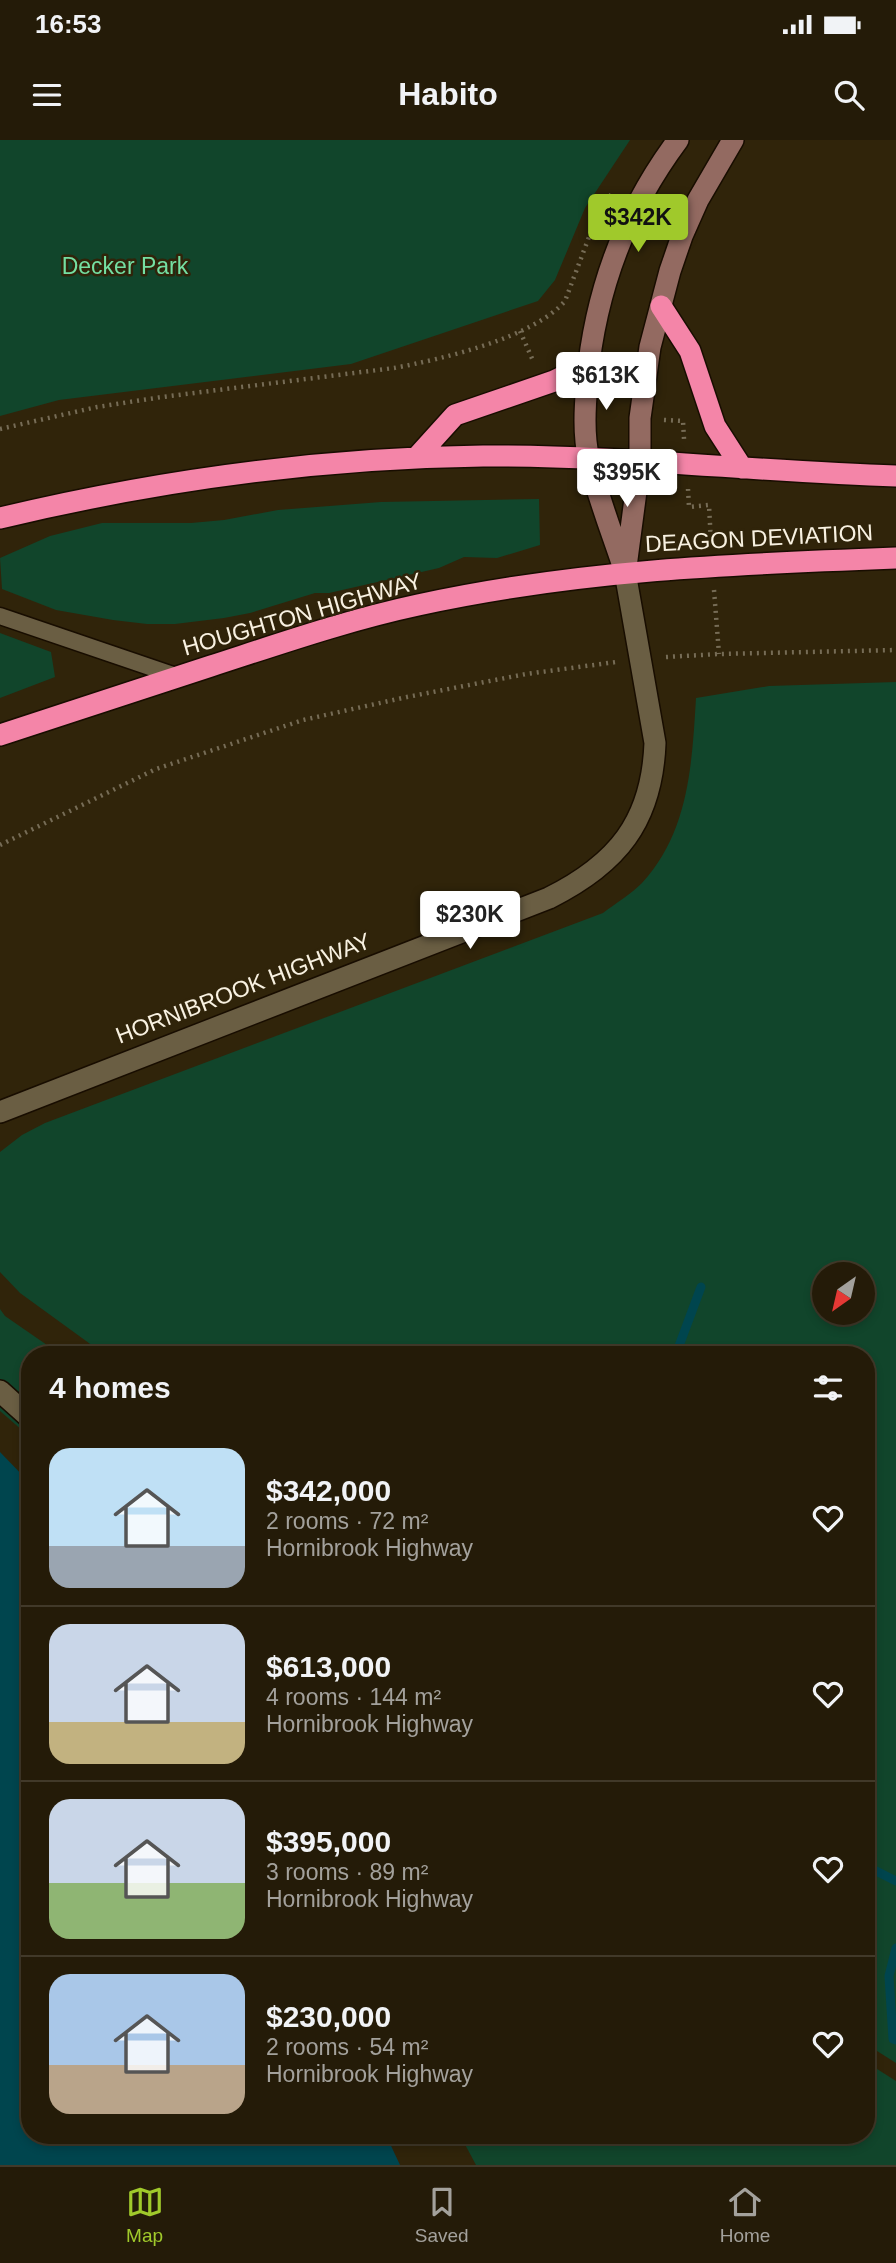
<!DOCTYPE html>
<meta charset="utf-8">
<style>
:root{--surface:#241b08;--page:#302816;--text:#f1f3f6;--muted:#a3a19c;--line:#413929;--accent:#a0c92b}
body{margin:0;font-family:Helvetica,sans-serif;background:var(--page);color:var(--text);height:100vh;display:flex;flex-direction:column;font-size:26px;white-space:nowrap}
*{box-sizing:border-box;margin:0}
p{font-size:23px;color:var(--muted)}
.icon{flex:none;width:38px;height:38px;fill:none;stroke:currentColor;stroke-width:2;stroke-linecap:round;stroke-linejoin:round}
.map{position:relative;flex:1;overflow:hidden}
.panel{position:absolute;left:21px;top:1206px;width:854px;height:798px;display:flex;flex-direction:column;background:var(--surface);border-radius:28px;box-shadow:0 4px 10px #0003,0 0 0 2px var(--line)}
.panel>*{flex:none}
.needle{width:46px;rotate:214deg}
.controls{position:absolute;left:812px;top:1122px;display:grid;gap:14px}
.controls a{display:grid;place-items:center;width:63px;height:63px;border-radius:50%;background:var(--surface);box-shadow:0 4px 10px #0003,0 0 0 2px var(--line);font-size:35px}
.price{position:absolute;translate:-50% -60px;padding:0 16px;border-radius:7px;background:#fff;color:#222;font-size:23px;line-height:46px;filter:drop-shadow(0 2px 4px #0008)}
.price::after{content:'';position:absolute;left:50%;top:42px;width:21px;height:16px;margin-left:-10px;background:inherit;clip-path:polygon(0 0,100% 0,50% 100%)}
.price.current{background:var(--accent);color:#111}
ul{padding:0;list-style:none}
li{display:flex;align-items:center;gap:21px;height:175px;padding:0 28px}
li+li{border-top:2px solid var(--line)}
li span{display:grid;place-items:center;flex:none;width:196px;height:140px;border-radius:21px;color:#555}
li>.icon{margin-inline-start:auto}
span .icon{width:84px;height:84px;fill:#fffc;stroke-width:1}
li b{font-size:30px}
h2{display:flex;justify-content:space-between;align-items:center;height:84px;padding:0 28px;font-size:30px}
.status{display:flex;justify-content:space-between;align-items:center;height:49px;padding:0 35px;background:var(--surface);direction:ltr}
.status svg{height:19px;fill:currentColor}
header{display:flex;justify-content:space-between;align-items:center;height:91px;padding:0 28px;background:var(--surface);font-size:32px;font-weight:700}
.tabs{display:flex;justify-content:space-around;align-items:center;height:98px;border-top:2px solid var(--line);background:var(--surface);font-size:19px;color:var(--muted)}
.tabs a{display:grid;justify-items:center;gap:4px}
.tabs .current{color:var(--accent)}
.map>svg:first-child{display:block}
</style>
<div class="status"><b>16:53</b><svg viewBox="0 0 49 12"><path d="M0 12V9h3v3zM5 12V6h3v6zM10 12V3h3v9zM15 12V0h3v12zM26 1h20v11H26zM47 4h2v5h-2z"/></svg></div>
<header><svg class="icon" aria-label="menu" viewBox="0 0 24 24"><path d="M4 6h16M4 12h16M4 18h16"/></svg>Habito<svg class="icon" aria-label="search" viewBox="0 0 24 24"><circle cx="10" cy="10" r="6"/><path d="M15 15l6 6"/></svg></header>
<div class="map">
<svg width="896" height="2025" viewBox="0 0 896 2025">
<rect width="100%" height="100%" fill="#30240a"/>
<path fill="#11452b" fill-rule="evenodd" d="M0 0H630L585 68 555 140 538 161 351 224 59 260 0 276Z
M539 359 540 405 497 418 464 417 439 428 329 453H315L250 473 224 478 175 484H147L113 480 56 470 2 449 0 418 50 396 102 383H191L224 380 278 370 381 362Z
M0 493 51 512 55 537 0 558Z
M896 542V1923L866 1904V1214H104L20 1153 0 1132V1012L22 995 45 983 603 773C616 763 631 754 642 743 689 692 692 624 696 558L769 546ZM863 1134V1172H824V1134Z
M0 1169 5 1176 60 1214H30V1297L0 1271Z
M866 1922 896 1941V2025H476L460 1995H866Z"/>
<path fill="#00454e" d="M0 1312 30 1343V1995H386L400 2025H0Z"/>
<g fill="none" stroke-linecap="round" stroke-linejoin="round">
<path stroke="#00454e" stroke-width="9" d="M676 1214 701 1147
M866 1726 896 1741
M896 1808 889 1836 893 1899 896 1900"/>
<defs>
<path id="lane" d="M0 476 179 537"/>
<path id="street" d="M0 972 549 758C617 724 652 682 655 603L625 432
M0 1251 30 1278"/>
<path id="secondary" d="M626 427 640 321V278L650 207 670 131 682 96 698 60 733 0
M625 432C613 395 598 358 589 320 583 294 585 267 587 241 595 153 625 71 678 0"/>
<path id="highway" d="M661 166 690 211 715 286 742 328
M417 317 455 275 554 241 589 224
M0 378C159 340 319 318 483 316 621 315 758 332 896 336
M0 595C70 572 141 549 211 526 279 504 348 480 418 465 578 430 734 424 896 418"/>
</defs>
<use href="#lane" stroke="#180d00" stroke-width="19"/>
<use href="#street" stroke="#180d00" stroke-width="24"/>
<use href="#secondary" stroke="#180d00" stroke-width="24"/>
<use href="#highway" stroke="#180d00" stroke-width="24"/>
<path stroke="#766c56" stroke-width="4.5" stroke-dasharray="2 5" stroke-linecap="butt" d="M520 191 534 223
M664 280 683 281 684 299
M0 289 97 267 162 257 394 228C442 219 533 198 565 161L595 81 612 53
M688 349 689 367 709 365 711 403
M714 450 719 514
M666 517 719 514 896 510
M0 705 156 629 303 580 407 557 526 534 616 522"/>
<use href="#lane" stroke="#6a5e43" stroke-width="16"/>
<use href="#street" stroke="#6a5e43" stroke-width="21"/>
<use href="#secondary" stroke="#936a61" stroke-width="21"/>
<use href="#highway" stroke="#f485a8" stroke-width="21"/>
</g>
<g text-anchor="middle" stroke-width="5" stroke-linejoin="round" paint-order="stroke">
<g font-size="23" fill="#74dfa2" stroke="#30240a">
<text x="125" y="134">Decker Park</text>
</g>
<g font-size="23" fill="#f8f1e1" stroke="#30240a">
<text transform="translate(759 398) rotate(-3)" y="8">DEAGON DEVIATION</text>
<text transform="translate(302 474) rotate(-16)" y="8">HOUGHTON HIGHWAY</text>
<text transform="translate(243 848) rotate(-21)" y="8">HORNIBROOK HIGHWAY</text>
</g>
</g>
</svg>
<div class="controls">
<a><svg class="needle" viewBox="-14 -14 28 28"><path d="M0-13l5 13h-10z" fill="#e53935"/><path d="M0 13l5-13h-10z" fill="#a3a19c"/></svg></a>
</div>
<b class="price current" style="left:638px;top:114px">$342K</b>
<b class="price" style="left:606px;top:272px">$613K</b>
<b class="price" style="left:627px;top:369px">$395K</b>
<b class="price" style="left:470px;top:811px">$230K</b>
<section class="panel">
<h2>4 homes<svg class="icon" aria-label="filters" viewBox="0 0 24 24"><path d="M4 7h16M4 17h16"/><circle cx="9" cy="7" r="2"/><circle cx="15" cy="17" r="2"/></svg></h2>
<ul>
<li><span style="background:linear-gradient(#bfe0f5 70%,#9aa5b1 0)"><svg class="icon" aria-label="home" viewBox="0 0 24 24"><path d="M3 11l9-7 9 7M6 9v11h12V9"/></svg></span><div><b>$342,000</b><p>2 rooms · 72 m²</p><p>Hornibrook Highway</p></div><svg class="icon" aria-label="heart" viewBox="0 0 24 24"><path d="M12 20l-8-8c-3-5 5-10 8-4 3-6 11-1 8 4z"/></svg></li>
<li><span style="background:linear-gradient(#c9d6e8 70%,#c2b280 0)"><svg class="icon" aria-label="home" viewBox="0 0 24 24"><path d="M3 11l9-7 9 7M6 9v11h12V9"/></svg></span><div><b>$613,000</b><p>4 rooms · 144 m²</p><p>Hornibrook Highway</p></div><svg class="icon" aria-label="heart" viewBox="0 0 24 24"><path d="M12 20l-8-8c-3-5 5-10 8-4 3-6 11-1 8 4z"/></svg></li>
<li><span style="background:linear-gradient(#c9d6e8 60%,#8fb573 0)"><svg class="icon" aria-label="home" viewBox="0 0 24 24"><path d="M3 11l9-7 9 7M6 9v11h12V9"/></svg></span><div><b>$395,000</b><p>3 rooms · 89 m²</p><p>Hornibrook Highway</p></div><svg class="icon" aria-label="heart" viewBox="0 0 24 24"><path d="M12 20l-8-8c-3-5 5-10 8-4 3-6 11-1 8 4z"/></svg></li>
<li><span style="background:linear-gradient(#a9c7e8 65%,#b9a48a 0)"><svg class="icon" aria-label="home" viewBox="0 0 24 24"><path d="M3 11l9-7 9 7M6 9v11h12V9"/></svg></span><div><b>$230,000</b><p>2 rooms · 54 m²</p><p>Hornibrook Highway</p></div><svg class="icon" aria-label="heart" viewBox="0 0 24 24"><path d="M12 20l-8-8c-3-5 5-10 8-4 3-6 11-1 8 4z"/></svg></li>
</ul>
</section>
</div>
<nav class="tabs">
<a class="current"><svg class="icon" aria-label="map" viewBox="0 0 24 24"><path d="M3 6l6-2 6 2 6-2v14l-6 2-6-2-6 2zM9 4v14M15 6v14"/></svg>Map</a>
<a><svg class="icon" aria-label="saved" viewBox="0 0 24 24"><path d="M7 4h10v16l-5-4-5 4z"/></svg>Saved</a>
<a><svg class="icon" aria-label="home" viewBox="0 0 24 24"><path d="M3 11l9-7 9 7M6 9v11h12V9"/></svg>Home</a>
</nav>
